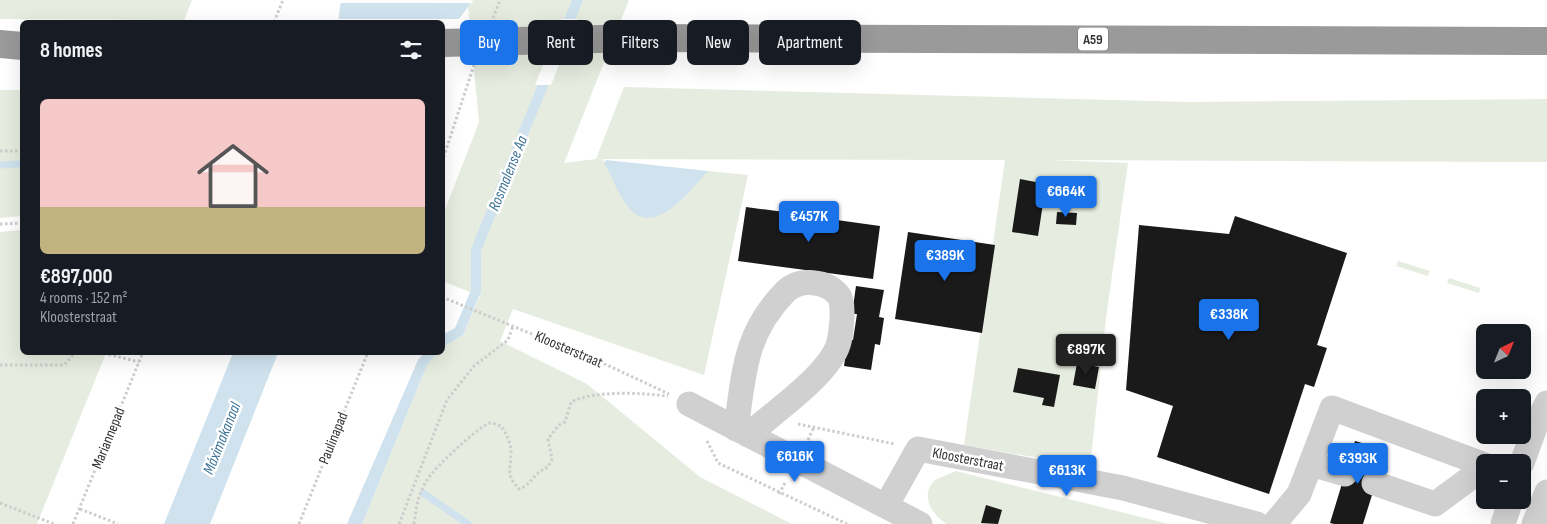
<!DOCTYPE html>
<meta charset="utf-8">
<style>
:root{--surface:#171b24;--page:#20242c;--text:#f1f3f6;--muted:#9ea1a6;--accent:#1a73e8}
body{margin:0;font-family:"Sofia Sans Condensed",sans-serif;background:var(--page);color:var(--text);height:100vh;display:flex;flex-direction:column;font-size:19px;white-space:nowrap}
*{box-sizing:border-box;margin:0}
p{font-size:16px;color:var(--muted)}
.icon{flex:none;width:28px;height:28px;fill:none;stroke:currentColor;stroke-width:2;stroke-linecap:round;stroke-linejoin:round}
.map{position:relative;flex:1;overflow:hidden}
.side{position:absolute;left:20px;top:20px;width:425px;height:335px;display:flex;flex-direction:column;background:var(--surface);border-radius:8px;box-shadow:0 5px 20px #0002}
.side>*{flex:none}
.top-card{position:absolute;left:460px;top:20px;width:475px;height:45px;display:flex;gap:10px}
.needle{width:32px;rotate:43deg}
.tools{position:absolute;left:1476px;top:324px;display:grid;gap:10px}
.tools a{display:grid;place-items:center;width:55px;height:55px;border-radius:8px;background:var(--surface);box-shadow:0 5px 20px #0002;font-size:25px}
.price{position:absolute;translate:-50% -42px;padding:0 11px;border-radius:5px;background:var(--accent);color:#fff;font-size:16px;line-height:32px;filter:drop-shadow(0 1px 2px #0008)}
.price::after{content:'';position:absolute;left:50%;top:30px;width:15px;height:11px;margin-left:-8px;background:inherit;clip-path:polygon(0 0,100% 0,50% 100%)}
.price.current{background:#222;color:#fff}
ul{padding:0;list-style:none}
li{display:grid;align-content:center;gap:10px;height:265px;padding:0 20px}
li span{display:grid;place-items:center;height:155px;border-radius:8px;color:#555}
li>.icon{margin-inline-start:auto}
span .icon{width:90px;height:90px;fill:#fffc;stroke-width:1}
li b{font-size:21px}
h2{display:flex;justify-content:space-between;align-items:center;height:60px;padding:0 20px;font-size:21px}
.tag{padding:0 18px;border-radius:8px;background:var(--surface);box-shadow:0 5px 20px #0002;font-size:18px;line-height:45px}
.tag.current{background:var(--accent);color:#fff}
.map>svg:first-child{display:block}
</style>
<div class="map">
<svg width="1547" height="524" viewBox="0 0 1547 524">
<rect width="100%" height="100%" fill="#fff"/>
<path fill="#e6ecdf" d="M0 0H192L184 20 0 19Z
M471 0H629L564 163 596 159 624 87 1189 102 1547 99V162L1049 160 1128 163 1106 318 1090 467 964 445 1005 160 603 159 626 204 680 202 708 171 748 175 704 375 513 309 500 341 587 384 700 477 792 524H362L427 365 437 353 442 352 443 347 463 335 480 296 442 281 443 215 479 122 468 7Z
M0 90H22V216L0 218Z
M22 230V352L106 353 37 524H0V232Z
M1398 261 1430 271 1428 276 1396 266Z
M1449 278 1480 288 1479 293 1447 283Z
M956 471 1169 524H947C932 516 918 493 937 479 943 476 950 474 956 471Z"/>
<path fill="#cfe2ee" d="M341 0H471L468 7 443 40 442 22H338Z
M572 0H583L481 251V292L463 335 443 347 442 335 455 328 471 290V249Z
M606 160 708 171C689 192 652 242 626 204 617 192 612 176 604 163Z
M233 353H278L210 524H164Z
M424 353H437L427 365 362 524H347L418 360Z"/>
<path fill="#fff" d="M339 0H473L472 3H338Z
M336 19H462L443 43 442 22H335Z
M562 19H578L551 85H535Z"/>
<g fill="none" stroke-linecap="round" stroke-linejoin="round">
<path stroke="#cfe2ee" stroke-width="7" d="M0 165 22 164
M423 493 468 524"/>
</g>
<path fill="#1a1a1a" d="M1020 179 1046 184 1038 236 1012 232Z
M746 207 799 214V208L809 209 808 216 880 226 873 279 738 261Z
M1057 212 1077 213 1076 225 1056 224Z
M1235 216 1347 253 1317 345 1327 348 1314 387 1305 384 1269 494 1157 457 1173 406 1126 390 1139 225 1229 234Z
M908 232 995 245 982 333 895 319Z
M856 286 884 290 879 317 884 318 880 345 875 344 871 370 844 366 848 339 853 340 857 314H852Z
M1077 363 1099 367 1095 389 1073 385Z
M1018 368 1060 375 1054 407 1042 405 1044 398 1013 392Z
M1355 441 1386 450 1363 524H1334L1330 523Z
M986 505 1002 510 998 524 981 523Z"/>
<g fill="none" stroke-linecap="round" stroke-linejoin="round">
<path stroke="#cdcdcd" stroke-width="3" stroke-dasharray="2.5 2.5" stroke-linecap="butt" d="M493 18 500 0
M274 22 283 0
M0 151H22
M442 162 474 65
M0 224 22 223
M442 297 607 365 669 394
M99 352 139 362
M0 365H64L76 352
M798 424 895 444
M808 440 814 427
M707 441 718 463 847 524
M779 494 786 481
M0 503 54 524
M80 509 118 524
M73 524 143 352
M299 524 368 352
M399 524 447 400 474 366 508 340 513 326
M414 524C416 508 418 494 427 480 433 469 480 425 490 423 493 423 498 425 501 426 506 433 511 443 511 452 511 470 505 474 519 489 531 486 533 473 548 467L552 459 548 439 559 425 565 422 571 402C595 390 641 393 668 396"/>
<path stroke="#d0d0d0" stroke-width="25" d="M689 404 920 524
M736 429C744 374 744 334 785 292 799 278 827 280 839 296 845 304 841 339 837 348 824 378 773 413 748 435
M1522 463 1537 422 1547 403
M1311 464 1345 474
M1374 483 1435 504 1485 467
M886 506 918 449 1123 488 1257 524
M1274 524 1299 494 1332 408 1485 465
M1503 524 1511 500
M1534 524 1547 492"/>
<path stroke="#9a9a9a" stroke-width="28" d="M639 38 1547 41
M0 44 22 46"/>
<path stroke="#9a9a9a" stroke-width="28" d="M442 43 639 38"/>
</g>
<g text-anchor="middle" stroke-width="5" stroke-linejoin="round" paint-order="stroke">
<rect fill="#fff" stroke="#707070" stroke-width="1" x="1078" y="27.5" width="30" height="23" rx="4"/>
<g font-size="14" font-weight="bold" fill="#333">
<text x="1093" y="44">A59</text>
</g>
<g font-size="15" fill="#333" stroke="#fff">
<text transform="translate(569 349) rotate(23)" y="5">Kloosterstraat</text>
<text transform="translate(108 438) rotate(-68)" y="5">Mariannepad</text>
<text transform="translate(333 438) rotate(-68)" y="5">Paulinapad</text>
<text transform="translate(968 459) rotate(11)" y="5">Kloosterstraat</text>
</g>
<g font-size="16" font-style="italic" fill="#3f7597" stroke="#fff">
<text transform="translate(507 173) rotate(-68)" y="6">Rosmalense Aa</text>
<text transform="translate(221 438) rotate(-68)" y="6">Máximakanaal</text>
</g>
</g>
</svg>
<div class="tools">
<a><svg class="needle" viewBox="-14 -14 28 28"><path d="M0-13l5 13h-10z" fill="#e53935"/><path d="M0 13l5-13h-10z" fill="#9ea1a6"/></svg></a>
<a>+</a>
<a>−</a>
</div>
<b class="price" style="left:1066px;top:218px">€664K</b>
<b class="price" style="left:809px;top:243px">€457K</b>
<b class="price" style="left:945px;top:282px">€389K</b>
<b class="price" style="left:1229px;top:341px">€338K</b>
<b class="price current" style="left:1086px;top:376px">€897K</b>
<b class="price" style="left:795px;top:483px">€616K</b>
<b class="price" style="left:1358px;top:485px">€393K</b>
<b class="price" style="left:1067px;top:497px">€613K</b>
<div class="top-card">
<a class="tag current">Buy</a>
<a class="tag">Rent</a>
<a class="tag">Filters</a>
<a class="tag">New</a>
<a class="tag">Apartment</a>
</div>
<section class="side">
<h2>8 homes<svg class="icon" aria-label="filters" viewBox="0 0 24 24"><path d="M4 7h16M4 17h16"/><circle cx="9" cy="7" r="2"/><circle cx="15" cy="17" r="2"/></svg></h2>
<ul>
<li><span style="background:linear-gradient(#f6c9c9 70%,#c2b280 0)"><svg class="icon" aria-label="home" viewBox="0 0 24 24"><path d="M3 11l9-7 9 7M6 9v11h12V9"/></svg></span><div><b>€897,000</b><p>4 rooms · 152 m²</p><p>Kloosterstraat</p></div></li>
</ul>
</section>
</div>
